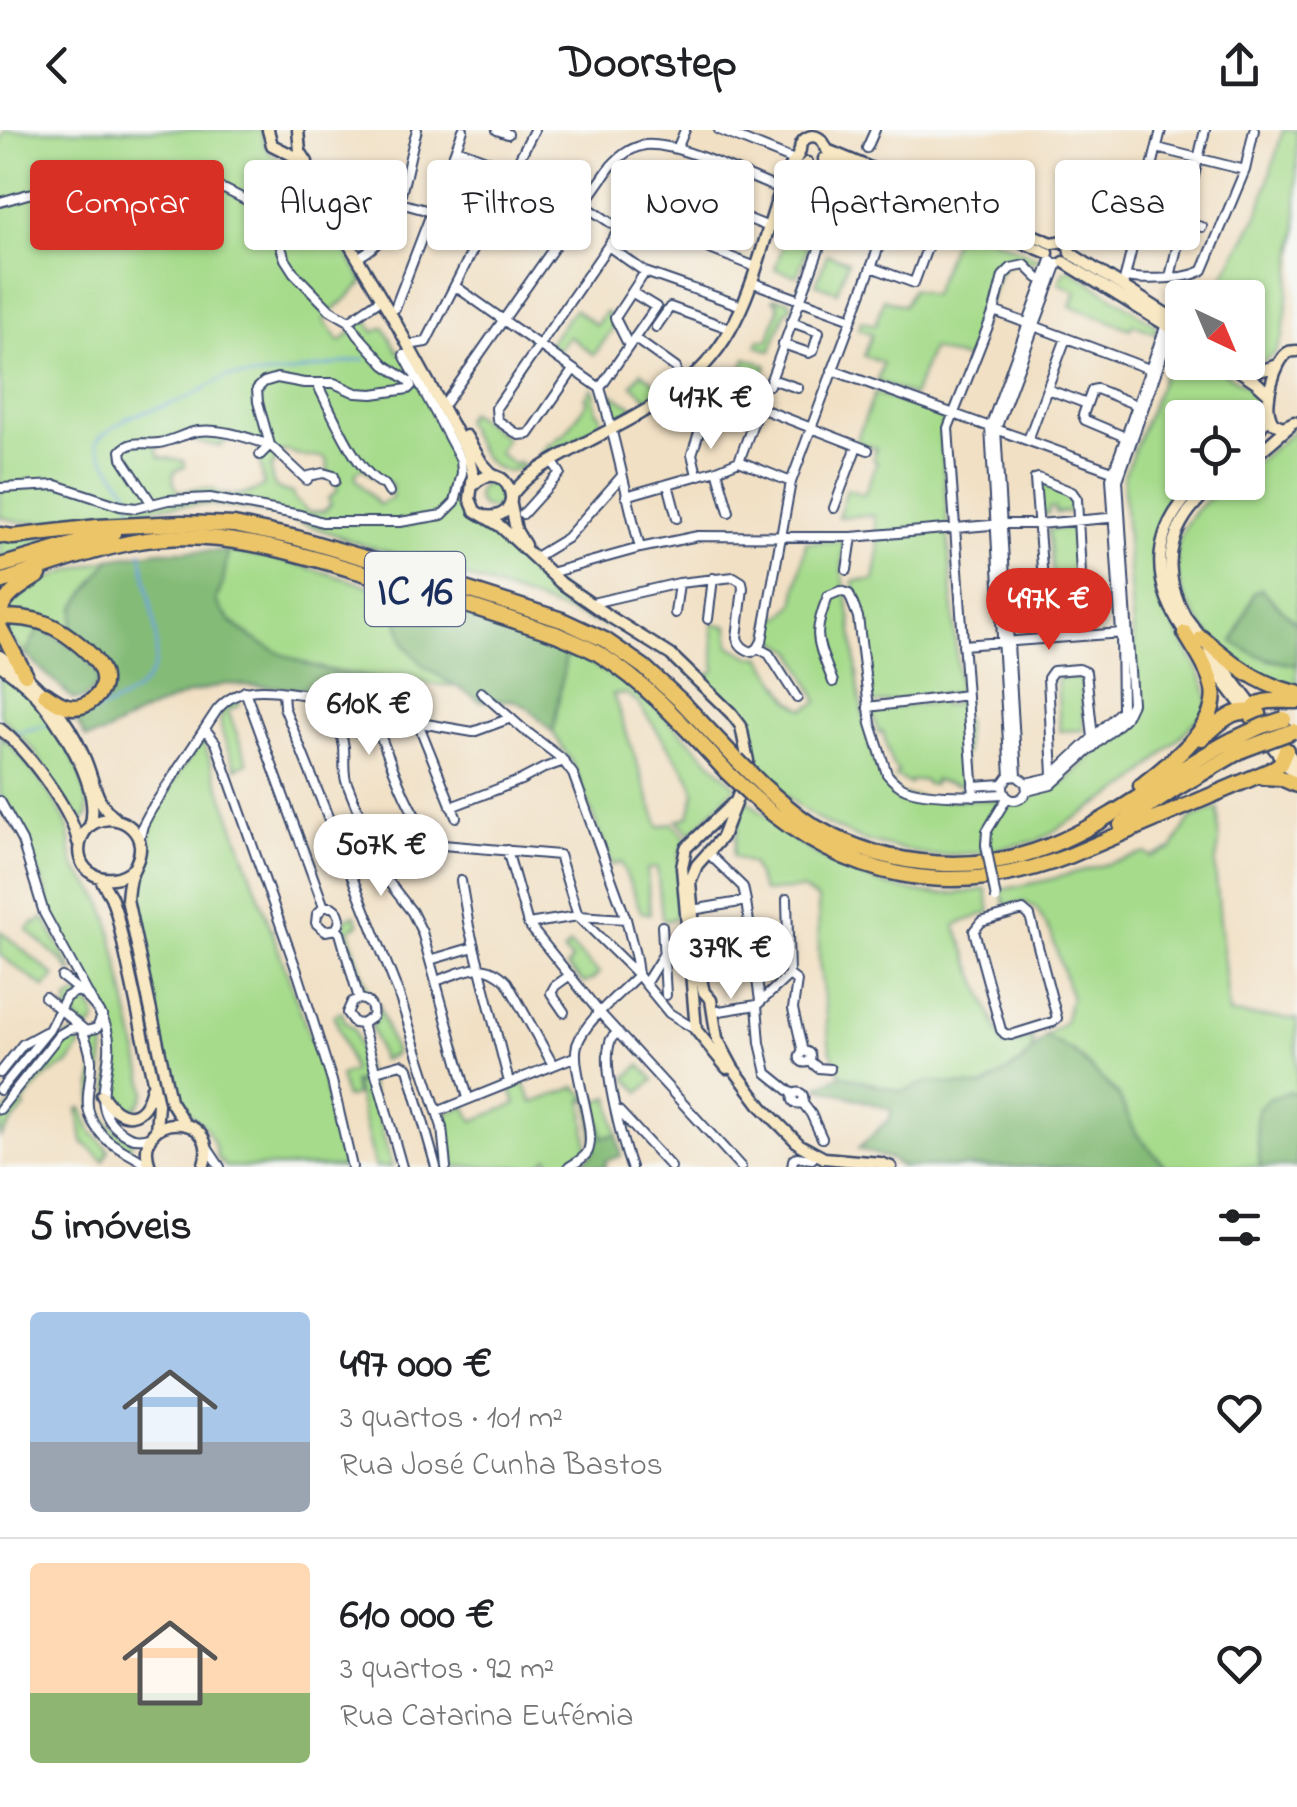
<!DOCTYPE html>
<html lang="pt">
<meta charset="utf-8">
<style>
:root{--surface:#fff;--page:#f6f6f6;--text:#202124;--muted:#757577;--line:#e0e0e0;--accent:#d93025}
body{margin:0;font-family:"Indie Flower",sans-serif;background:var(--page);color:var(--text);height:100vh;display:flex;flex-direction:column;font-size:38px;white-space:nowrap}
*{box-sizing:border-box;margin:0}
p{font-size:32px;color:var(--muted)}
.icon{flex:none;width:55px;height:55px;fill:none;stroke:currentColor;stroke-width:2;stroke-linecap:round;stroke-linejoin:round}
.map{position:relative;height:1037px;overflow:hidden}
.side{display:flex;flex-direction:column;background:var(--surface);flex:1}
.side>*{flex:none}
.guide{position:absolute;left:30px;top:30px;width:1238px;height:90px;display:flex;gap:20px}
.needle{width:65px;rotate:136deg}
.tools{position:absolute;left:1165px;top:150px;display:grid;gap:20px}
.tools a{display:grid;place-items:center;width:100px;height:100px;border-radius:10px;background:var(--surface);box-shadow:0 2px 8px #0004;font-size:50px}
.price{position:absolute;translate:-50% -85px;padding:0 22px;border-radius:35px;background:#fff;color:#222;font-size:32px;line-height:65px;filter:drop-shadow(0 2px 5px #0008)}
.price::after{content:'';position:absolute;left:50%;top:60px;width:30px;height:22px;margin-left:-15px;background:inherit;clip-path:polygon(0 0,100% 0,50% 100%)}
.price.on{background:var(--accent);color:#fff}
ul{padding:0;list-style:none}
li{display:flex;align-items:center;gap:30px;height:250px;padding:0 30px}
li+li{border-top:2px solid var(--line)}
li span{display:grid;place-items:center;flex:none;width:280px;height:200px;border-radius:10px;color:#555}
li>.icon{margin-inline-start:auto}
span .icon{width:120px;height:120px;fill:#fffc;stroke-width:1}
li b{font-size:42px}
h2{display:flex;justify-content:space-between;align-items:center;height:120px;padding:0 30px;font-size:42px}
.tag{padding:0 35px;border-radius:10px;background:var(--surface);box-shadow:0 2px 8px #0004;font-size:35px;line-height:90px}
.tag.on{background:var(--accent);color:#fff}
header{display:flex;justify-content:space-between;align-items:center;height:130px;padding:0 30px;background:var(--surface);font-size:45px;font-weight:800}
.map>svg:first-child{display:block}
</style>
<header><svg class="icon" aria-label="back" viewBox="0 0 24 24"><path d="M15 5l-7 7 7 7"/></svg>Doorstep<svg class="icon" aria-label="share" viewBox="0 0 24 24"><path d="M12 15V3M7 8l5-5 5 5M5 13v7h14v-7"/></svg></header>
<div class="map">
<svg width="1297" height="1037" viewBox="0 0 1297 1037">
<rect width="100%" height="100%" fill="#f6f6f2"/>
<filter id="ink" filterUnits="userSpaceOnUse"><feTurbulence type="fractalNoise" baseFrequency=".01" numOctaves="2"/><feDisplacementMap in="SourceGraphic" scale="20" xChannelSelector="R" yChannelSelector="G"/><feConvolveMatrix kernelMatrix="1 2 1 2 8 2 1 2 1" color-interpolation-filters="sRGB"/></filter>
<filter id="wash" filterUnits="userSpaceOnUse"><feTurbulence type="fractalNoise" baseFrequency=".0048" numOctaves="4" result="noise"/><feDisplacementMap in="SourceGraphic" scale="40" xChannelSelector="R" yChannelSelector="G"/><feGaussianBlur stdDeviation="2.25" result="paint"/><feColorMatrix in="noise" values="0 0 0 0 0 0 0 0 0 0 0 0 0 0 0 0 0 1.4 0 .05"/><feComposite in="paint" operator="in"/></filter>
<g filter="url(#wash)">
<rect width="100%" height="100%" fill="#f1e0c4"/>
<path fill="#a6db8b" stroke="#608574" stroke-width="2.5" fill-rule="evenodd" d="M5 0H261L265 17 270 23 295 37 364 152 324 190 340 212 367 189 374 202 384 197 398 222 404 220 463 329 464 354 459 371 461 384 466 390 487 399 508 412 514 424 607 496 418 430 363 415 295 390 252 379 206 374 163 376 125 385 57 392H22L0 387V11ZM189 306 200 313 219 316 230 309 264 317 260 332 264 355C254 364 235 367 222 364 206 360 223 359 205 358 196 357 189 362 179 361L174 354 173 345 177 340 185 337 184 331 160 327 156 319V317ZM283 321C292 321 298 326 307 327 314 327 318 325 325 328L328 334 327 345 337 356V361L328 369 331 374 324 381 309 383 295 370 292 363C274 358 272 358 271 338L276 331V325ZM363 338 378 350 392 354V368L379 375 356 349V343Z
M1283 0H1297V101L1283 206 1274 224 1262 232 1248 223V168L1212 167 1258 85Z
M820 38 891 65 885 82 876 79 877 75 795 45 808 39Z
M803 69 825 76 818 96 796 89Z
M841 83 863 90 857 108 835 101Z
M951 91 1043 130 1011 134 1001 139 967 230 931 219 913 266 877 251 883 233 864 226 872 204 859 199 861 191 875 195 884 169 904 176 912 159 932 165 954 109 940 103 945 92Z
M785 109 808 117 797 146 775 139Z
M827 124 848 131 837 162 816 154Z
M1070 139 1155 194 1157 204 1133 194 1130 199 1071 176 1076 162 1059 153 1065 140Z
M774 168 789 170 792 177 785 183 771 221 757 216 759 209 768 211 779 177 777 176 778 172 773 170Z
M574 179 596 195 605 182 612 187 614 197 594 225 569 206 558 220 549 213Z
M1176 213 1182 217V232L1208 233 1260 265 1257 284 1248 306V288H1182V352L1198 353C1187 366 1171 380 1163 396 1142 438 1167 484 1188 521 1199 541 1209 556 1208 579L1135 652 1037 711 976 723 931 726 865 711 824 693 801 678 776 657 753 631 749 605 740 585 703 546 715 541 712 494 728 496 730 516 751 527 761 526 790 570 804 579 818 572 794 521 768 506 772 485 782 487 794 474 806 412 844 411 842 441 851 490 860 570 875 634 900 665 934 669 998 670 1011 674H1019L1031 665 1066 651 1138 580 1123 348Z
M746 228 767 235 759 257 738 250Z
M641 242 665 260 652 272 632 255Z
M592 258 595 264 594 267 597 282 600 283 602 294 532 335 548 314 551 315 559 306H563L588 271 585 268Z
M607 261 637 279 616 287 613 286 605 262Z
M875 263 945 287 941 303 959 563 870 574 867 508 853 451 874 450 879 422 874 385 838 387 847 359 864 365 877 332 873 329 876 318 856 311Z
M469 282 506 308 498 323 515 335 518 332 525 337C520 338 514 341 508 341 484 341 473 307 464 290Z
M1297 295V494L1261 459 1268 530 1297 535V558C1285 554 1271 552 1260 546 1212 516 1154 456 1185 396 1195 377 1213 365 1229 353L1248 352V338L1287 307Z
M477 366a13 13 0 1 1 26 0a13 13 0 1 1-26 0Z
M1038 353C1055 359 1074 361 1074 381L1055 383V378H1049L1048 384H1041Z
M1072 397 1079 462 1055 465 1048 400Z
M0 407H50L53 411 0 428Z
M228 421 290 432 410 468 394 477 425 537 456 556C410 553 362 549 317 537 286 529 229 501 216 470L223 453Z
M110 429 75 478 71 501 5 483C28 449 73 440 110 429Z
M9 491 40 497 25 524 9 506 6 494Z
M567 519 643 565 736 656 691 704 677 691 689 686 695 662 690 648 638 573 627 564H613L659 697 672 693 687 709 680 722 676 788 665 791 662 788 657 738 647 739 650 784 641 782 621 732 612 735 573 634 553 603Z
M0 540C10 548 21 556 31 566 58 592 88 648 88 686L77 694 34 620 0 585Z
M1081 547 1084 600 1060 601 1057 548Z
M237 569 239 575 228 581 248 633 236 638C227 615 206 582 237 569Z
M962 569V578L958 579 960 590 965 591V624L962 625 964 648H968L966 653 959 655 934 650 933 655 926 654 925 650 911 651 910 654 895 646 898 642 892 634 883 602 878 603 873 584 877 579 941 572 942 576 955 574 956 570Z
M0 605C20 622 63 676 69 702 71 713 70 723 74 734 79 747 91 754 98 765 103 772 104 780 108 787L146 961C143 968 140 977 132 980 126 982 122 979 117 976 101 961 114 933 115 913 115 905 112 898 109 890L47 781 46 761 15 686 0 665Z
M202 608 318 929 344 1037H226L218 1029 214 1013 206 998 187 981 177 965 173 966 134 787 139 753 150 722V688Z
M746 669C764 684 782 700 801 714 834 739 882 757 924 763 944 766 966 763 986 759L990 782 955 795 1004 916 1033 908 1032 920 1022 932 983 957 928 952 902 962 841 945 830 919 819 831 818 770 802 759 763 762 752 734 733 726 741 679Z
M1218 678 1219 714 1215 737 1229 884 1297 889V963L1288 962 1258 979 1256 993 1260 1037H1166L1136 1003 1118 964 1075 923 1045 906 1064 893 1071 867 1051 803 1036 778 1024 772 1006 776 1001 760 1048 750 1146 723 1151 727 1172 719 1190 689Z
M355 785 359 794 349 800 368 862 362 864 343 798 346 789Z
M44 788 73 842 72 844 63 832 27 800 34 792 36 793Z
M0 801 55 846 45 858 0 825Z
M570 815 599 843 592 850 584 853 567 837 572 830 563 822Z
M76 865C89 872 103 885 91 898L84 897 67 880 68 870Z
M378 872 395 924 382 930 371 897 377 888Z
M342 882 345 892 354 899 368 949 353 952 355 965 345 968 340 945 353 941 334 885Z
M70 905 78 907 80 918 68 935 47 945 22 974 25 977 0 1007V989L64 909Z
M104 906C109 933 88 966 107 991 112 999 124 1005 132 1011L130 1020C71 994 102 956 92 912Z
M640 935 654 950 640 962 626 948Z
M369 951 392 1037H375L355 954Z
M523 951 533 973 576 957 593 972 583 969 587 1016C581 1030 568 1037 553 1037L548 1027 536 1037H449L445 984 465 976 473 991 516 974 510 957Z
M610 967 617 1005 603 1007 595 972Z
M82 978 91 1001 109 1020 104 1031 83 1012 78 979Z"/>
<path fill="#84bb77" stroke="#50756a" stroke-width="2.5" d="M160 421H228L223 453 216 470C230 503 281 525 313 536 341 545 378 548 407 553L400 565 225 554 188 564 142 583 102 605 86 608 70 580C78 580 87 580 94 578 119 570 117 543 102 526 93 516 82 509 71 501L75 478 110 429Z
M1261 459 1297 494V535C1273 531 1253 526 1233 512L1254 463Z
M410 468 533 505 567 519 553 603 527 577 512 570 480 571 425 537 405 515 394 477Z
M40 497 81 522 99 545 97 556 84 569H73L25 524Z
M1045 906 1075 923 1118 965 1136 1003 1166 1037H902L890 1029 858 1019 891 987 890 979 818 957 841 945 902 962 928 952 983 957 1022 932Z
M1288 962 1297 963V1037H1260L1256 993 1258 979 1268 969Z
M595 972 602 1007 617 1005 621 1026 605 1031 606 1037H582L581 1034 594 1021 590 973Z"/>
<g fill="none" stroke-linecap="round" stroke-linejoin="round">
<path stroke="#6fa5dd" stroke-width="2.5" d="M318 33 352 92
M134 388 128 361 104 329 96 313 100 307 129 287 183 270 228 246 253 247 282 244 365 229
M67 591C80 589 92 583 104 578 155 557 162 537 153 485 149 464 145 443 141 422
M13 603 54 594"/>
</g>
</g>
<g filter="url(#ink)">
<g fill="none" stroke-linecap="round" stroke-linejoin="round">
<defs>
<path id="street" d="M497 0 508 4
M719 0 794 30
M867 18 875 0
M1157 18 1245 40
M457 19 515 41 561 66
M677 19 685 0
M0 72 28 64 45 62 105 41 133 37 166 42 226 60 258 76 271 89 285 129 294 143 330 180 349 191 358 205 385 235 409 251 411 256 408 259 373 264 356 263 334 253H304L277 248 264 252 257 259 258 272 270 315C248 308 222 298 198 301 185 303 173 311 159 313 144 315 132 309 121 321L122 328 152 374
M400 73 433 82
M590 79 620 99
M1142 83 1202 97
M628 87 756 137
M608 116 645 142 742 176
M362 125C402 103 404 40 417 0
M871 137 914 153 942 78
M1126 147C1144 150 1188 150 1203 140L1245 40 1254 0
M1170 147 1205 0
M1124 151 1161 0
M751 152 852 189
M455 156 600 258
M633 163 656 177 629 216 615 188 645 142
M395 178 463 0
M994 181 1152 240
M349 191 381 169
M656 197 670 177 731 199
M634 208 676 238
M414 214 426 212 534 0
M783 214 809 223 813 221 819 202 791 192
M629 216 600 258C616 310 626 365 640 418
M573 240 529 304 519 305 497 290 496 278 628 87 650 60 664 55 769 97
M832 240 1115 342
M771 249 798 258
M688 250 868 320
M317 254C332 281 357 346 385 355L389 362
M769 255 832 84
M1047 259 1087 274
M446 272 611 36C620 26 631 17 645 15 679 12 748 47 782 60
M1130 309 1085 290 1083 285 1092 260 1097 259 1139 276
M1028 310 1066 208
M260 325 270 315 307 350
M739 331 759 277
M717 340 729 382
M697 345 692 324 709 272
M304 347 323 343 334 346 335 351
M1038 348 1072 362 1077 369 1082 464 1077 470 1053 472 1047 469 1044 463 1035 349Z
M668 354 677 388
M0 358 56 355 120 376 136 378 168 370 210 368 300 385 322 392H400L442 385 455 372 462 343 461 330 404 225
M626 366 717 340 739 331 791 352
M834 378 857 316
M523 384 560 343 552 331
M534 428 567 408 621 347
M847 440 852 407
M550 443 640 418 698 406 852 407 1002 394H1038L1120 387
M592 473 679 453 734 447 742 452 743 458 737 508C740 516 744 519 752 522L758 518
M675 483 679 453
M708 489 713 448
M963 515 1122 503
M758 518 762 511 791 352 900 60
M758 518 769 524 797 568
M833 552C818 512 811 507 828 466L840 461 849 464 858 487 871 594 887 644C892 650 898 656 906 659 927 667 980 666 1003 664
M245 561 324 777
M283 562 284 577 398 862 442 997 446 1037
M481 562 523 599 561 628 573 644 626 789 636 829 638 845
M868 577 967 565
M511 588 473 602 385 587 380 590 378 600C392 633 411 699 443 715L559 725 578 786 638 845 669 883 696 900
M418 593 456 687
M205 599 216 613 299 847 332 951 352 1037
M1053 645 1048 548 1053 541 1079 539 1086 542 1093 608
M1017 646 996 299 1058 133
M1010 647 990 297 1051 130
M1026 653 1048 648 1053 645 1122 580 1121 503 1111 348 1164 200 1169 194
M973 656 1003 654
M1027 661 1026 653 1017 646 1008 647 1003 654C1002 671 1019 676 1027 661L1051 655 1125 588 1132 573 1118 350 1172 198
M974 666 948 298 994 181 1003 146 1011 138 1025 135 1038 148
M0 671 22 711 44 783 93 873
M451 677 521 650 544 638 564 631
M139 711 143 695 151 680 217 580C243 549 280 562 315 566 331 574 341 599 344 617 345 629 343 639 346 651L384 746 412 782 422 802 468 968
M986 715 987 701 1007 668
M507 720 528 794 600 883 741 1037
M708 723 743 757 746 771
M461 751 469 797 509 952
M324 777H332C341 783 342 791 336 799L340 803 359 869C369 870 374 877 372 887L362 894
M324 777 317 784 316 793 325 801 336 799
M692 780 746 771 760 871
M1023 780 1030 786 1057 888 1053 892 1011 905 1005 904 1001 900 974 801 981 792Z
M528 794 578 786 626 789
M662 796 666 865
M430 830 474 817
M789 845 797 851 793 879 803 922
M62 847C81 862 100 875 107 900 118 935 83 978 123 1003 133 1010 142 1010 153 1005
M436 851C463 842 484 827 507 852L553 935
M645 854 663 825
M45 867 86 901 97 898 102 886
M359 869 352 872 347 883 354 893 362 894
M757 875 760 913 767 943 793 964
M564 882 551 863 555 856 570 845
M713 882 757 875 789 845 787 769
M362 894 402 1037
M81 899C86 909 90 919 91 930 92 960 77 978 103 1006 116 1020 135 1024 149 1037
M618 902C611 909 611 907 609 916 603 940 622 1012 631 1037
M799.5 927a5.5 5.5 0 1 1 11 0a5.5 5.5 0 1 1-11 0Z
M810 931 818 938 830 939
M376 941 401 934 408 938 436 1037
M0 943 23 914 45 902
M0 960 49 900 66 867 73 863 80 861
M792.5 968a5.5 5.5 0 1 1 11 0a5.5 5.5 0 1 1-11 0Z
M802 972 811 984 822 1008
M0 979 59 905 69 899 80 898
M619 981 671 1037
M437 982 574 927
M206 1016 220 1037
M569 1037C575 1033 583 1029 587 1023 599 1003 570 939 577 915 585 891 619 864 638 845
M792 1037 793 1030 797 1027 812 1029 816 1025"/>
<path id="secondary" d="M268 0 272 15 294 26 305 40 392 186 468 324 473 345 470 369 475 381 500 396 561 453 607 485 671 525 731 583 741 596 748 631 743 653 722 707 697 735 690 752 697 832 704 862 711 870 717 908 733 938 762 977 800 1015 824 1028 880 1033 891 1037
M298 0 300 21 307 32
M827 20 1052 113 1064 111 1069 116 1070 123 1182 194
M824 29 1048 123
M789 48 807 33
M1064 132 1182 205
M1226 232 1256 252 1269 264
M1245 232 1263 240 1277 235
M1294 292 1283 297C1276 294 1272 294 1270 286 1264 273 1275 229 1289 222 1291 221 1294 221 1297 221
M466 306 482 333 494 346
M1248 317 1269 284
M1248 332 1290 296
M1219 352C1172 387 1156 433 1185 486L1257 582
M473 355C508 321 532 392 484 386
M511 366C527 344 548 333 572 320 631 287 693 265 729 202 758 153 766 94 787 43 790 36 796 30 799 23 802 16 798 15 805 9 816 1 824 11 827 20
M511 375 516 400 525 415
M1188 506C1148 452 1150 397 1202 352
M0 526C37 552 66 584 84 627 94 649 95 673 115 688
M1205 527 1249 585
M0 535C11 543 22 551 31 560 58 587 103 658 90 696
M0 599C26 619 72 680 78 712
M1265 607 1297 648
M1283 616 1297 635
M134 738C108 762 68 741 82 707 94 679 136 686 140 715 141 727 135 735 131 745 128 753 128 761 127 769L170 970 184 993
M100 748 111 767 117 785 158 974 156 1001
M727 938 696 900 682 737 686 718 732 674
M102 965C120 994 145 992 152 957
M150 1037C129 979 225 980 203 1037"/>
<path id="highway" d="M0 405 13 407 97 397 183 393 234 395 297 408 406 440 562 490 605 510 644 537 682 572 737 630
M0 436 113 403
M0 452C46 437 92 419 140 411 222 397 302 425 380 448 439 466 497 485 556 504 570 510 586 516 599 524 649 555 688 600 727 642
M0 481C7 463 24 455 39 445
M0 487C16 487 32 488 47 494 64 501 101 527 103 547 105 563 89 577 74 577 63 577 54 570 45 564
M0 498 25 544
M1202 508C1232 533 1258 555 1297 563
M1251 586C1256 565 1280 572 1297 571
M1202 608C1221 593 1233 575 1259 584
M1263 647 1281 648 1297 655
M761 654C778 669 795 685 815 697 890 740 984 747 1063 710 1123 683 1175 639 1234 609
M1141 656C1167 635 1220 597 1213 559 1209 539 1195 520 1185 503
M751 665C844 750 952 771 1069 726L1271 640 1280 634 1286 620
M1121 695 1177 658 1242 620"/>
</defs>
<use href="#street" stroke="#3b4a6d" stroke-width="12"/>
<use href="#secondary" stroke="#3b4a6d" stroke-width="15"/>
<use href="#highway" stroke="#3b4a6d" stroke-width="19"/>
<use href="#street" stroke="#fff" stroke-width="8"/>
<use href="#secondary" stroke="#f8e8c3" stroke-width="10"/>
<use href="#highway" stroke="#edc569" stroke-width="14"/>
<defs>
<path id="street-bridge" d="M986 715 996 769"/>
<path id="highway-bridge" d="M1234 609 1262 596 1284 589
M1242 620 1293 601
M737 630 761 654
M727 642 751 665"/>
</defs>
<use href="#street-bridge" stroke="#3b4a6d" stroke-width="12" stroke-linecap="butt"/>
<use href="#highway-bridge" stroke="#3b4a6d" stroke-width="19" stroke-linecap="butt"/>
<use href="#street-bridge" stroke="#fff" stroke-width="8"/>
<use href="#highway-bridge" stroke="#edc569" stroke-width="14"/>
</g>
</g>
<g text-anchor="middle" stroke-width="8" stroke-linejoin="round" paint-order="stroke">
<rect fill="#f6f6f2" stroke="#5d6b8a" stroke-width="2.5" x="365" y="422" width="100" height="74" rx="8"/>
<g font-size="42" font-weight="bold" fill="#1b2f5e">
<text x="415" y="474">IC 16</text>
</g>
</g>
</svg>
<div class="tools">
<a><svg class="needle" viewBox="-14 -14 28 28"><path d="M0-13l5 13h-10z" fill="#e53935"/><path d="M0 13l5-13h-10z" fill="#757577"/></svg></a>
<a><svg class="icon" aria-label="locate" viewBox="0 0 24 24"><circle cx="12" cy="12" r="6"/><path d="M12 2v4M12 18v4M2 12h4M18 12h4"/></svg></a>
</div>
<b class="price" style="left:711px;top:322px">417K €</b>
<b class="price on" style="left:1049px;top:523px">497K €</b>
<b class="price" style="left:369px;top:628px">610K €</b>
<b class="price" style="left:381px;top:769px">507K €</b>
<b class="price" style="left:731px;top:872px">379K €</b>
<div class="guide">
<a class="tag on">Comprar</a>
<a class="tag">Alugar</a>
<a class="tag">Filtros</a>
<a class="tag">Novo</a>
<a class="tag">Apartamento</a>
<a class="tag">Casa</a>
</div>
</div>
<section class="side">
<h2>5 imóveis<svg class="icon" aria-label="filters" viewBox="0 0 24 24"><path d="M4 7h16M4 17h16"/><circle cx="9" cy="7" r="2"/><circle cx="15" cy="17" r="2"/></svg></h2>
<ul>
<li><span style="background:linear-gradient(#a9c7e8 65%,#9aa5b1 0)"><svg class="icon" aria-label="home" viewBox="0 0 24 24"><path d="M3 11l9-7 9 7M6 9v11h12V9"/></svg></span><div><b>497 000 €</b><p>3 quartos · 101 m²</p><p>Rua José Cunha Bastos</p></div><svg class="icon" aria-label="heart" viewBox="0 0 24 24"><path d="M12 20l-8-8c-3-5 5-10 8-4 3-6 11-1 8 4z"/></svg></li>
<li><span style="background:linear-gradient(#ffd9b3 65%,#8fb573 0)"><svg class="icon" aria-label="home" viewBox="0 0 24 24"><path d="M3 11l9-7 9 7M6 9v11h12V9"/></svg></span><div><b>610 000 €</b><p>3 quartos · 92 m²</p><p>Rua Catarina Eufémia</p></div><svg class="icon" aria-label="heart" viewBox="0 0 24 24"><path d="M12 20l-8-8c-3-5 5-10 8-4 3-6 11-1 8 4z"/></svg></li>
</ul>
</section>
